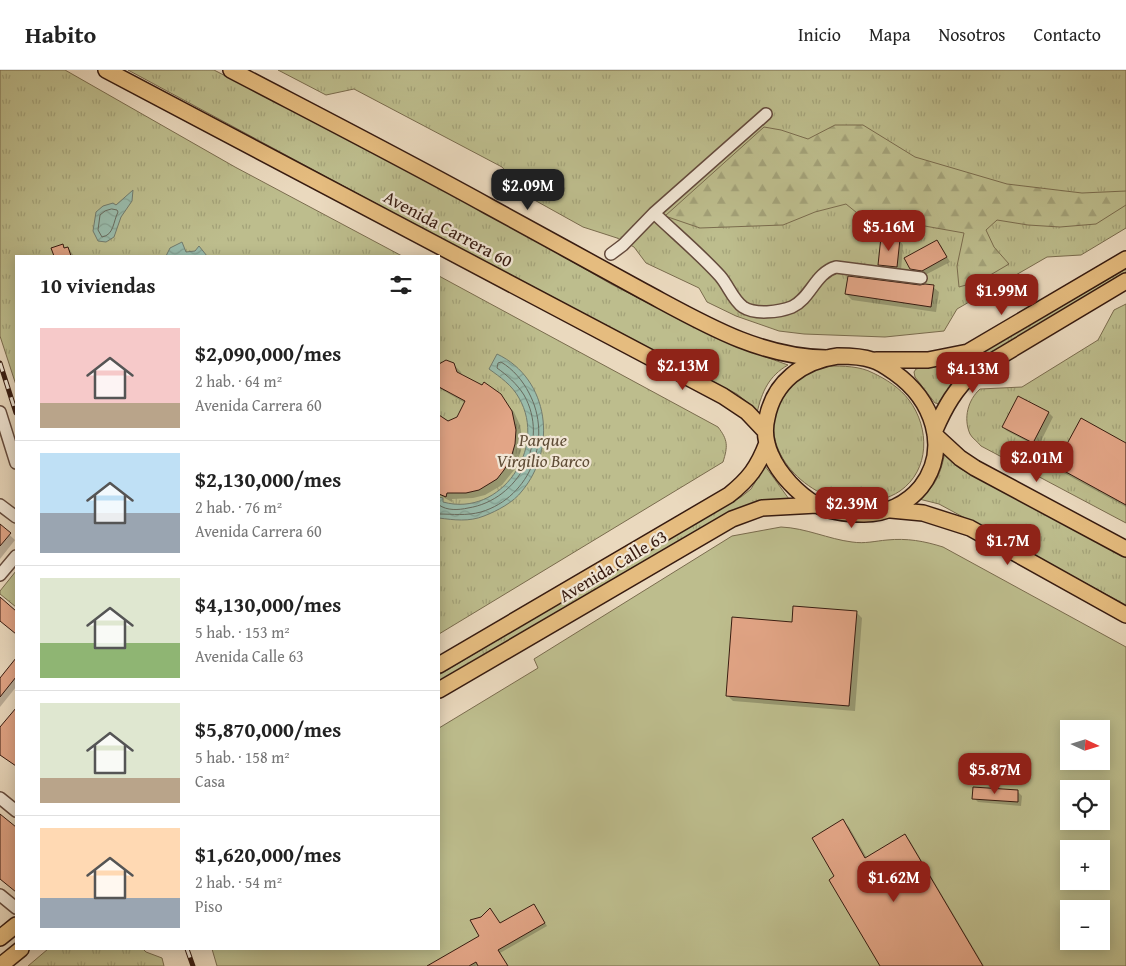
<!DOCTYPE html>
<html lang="es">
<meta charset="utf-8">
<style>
:root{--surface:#fff;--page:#f2f2f2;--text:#222;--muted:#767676;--line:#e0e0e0;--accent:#8f2418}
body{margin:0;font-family:"Gentium Book Plus",serif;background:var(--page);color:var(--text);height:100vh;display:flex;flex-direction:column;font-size:19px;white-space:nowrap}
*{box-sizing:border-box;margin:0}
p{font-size:16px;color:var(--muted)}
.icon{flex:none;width:28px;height:28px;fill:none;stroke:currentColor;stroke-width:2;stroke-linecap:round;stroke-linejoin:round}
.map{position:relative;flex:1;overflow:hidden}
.drawer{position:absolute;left:15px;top:185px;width:425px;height:695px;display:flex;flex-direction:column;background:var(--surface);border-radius:0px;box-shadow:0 2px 12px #0003}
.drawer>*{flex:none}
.needle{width:32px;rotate:94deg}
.fabs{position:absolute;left:1060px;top:650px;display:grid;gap:10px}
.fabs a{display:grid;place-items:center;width:50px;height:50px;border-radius:0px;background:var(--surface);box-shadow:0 2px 12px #0003;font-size:25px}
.price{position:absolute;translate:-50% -42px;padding:0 11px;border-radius:10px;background:var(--accent);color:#fff;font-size:16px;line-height:32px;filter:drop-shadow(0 1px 2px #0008)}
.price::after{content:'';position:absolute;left:50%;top:30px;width:15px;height:11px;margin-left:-8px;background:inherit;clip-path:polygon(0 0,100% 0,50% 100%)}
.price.current{background:#222;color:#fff}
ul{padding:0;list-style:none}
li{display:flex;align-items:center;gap:15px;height:125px;padding:0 25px}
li+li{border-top:1px solid var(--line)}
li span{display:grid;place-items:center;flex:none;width:140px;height:100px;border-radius:0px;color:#555}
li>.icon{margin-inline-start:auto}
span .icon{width:60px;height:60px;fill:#fffc;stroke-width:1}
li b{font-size:21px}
h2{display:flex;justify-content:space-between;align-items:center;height:60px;padding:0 25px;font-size:21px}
header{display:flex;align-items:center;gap:30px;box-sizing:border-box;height:70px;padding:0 25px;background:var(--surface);border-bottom:1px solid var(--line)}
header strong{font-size:24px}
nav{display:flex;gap:28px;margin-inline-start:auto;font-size:18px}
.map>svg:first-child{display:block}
</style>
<header>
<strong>Habito</strong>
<nav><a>Inicio</a><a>Mapa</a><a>Nosotros</a><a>Contacto</a></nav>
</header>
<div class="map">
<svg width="1126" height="896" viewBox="0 0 1126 896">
<defs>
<pattern id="grass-tufts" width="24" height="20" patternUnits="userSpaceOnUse" patternTransform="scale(1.25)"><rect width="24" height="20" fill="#bdbd8d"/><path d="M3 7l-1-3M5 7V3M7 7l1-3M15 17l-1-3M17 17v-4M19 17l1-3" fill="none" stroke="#a3a279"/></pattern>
<pattern id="forest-firs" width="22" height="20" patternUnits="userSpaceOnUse" patternTransform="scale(1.25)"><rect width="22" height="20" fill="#bdbd8d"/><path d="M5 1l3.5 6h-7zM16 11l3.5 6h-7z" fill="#a3a279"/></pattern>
<pattern id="water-waves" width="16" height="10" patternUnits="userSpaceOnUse" patternTransform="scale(1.25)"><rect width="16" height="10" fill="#99bbab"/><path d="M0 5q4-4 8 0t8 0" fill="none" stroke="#84a092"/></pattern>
</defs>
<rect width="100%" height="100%" fill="#ead9be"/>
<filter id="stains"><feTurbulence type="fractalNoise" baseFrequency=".004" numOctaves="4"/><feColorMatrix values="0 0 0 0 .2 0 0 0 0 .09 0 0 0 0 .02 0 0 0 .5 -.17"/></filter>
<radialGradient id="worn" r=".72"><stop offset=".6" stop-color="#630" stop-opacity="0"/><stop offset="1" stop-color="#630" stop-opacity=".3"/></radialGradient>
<path fill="url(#grass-tufts)" stroke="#7a6c4e" d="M0 0H65L235 97 402 186H16V315L0 266Z
M128 0H214L467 131 611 214 681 250 738 277 788 295C769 306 762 321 757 343L752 336 737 324 544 224Z
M278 0H1126V158L1081 185 1047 187 957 239 944 261 885 267 804 264 779 261 736 246 707 232 699 218 646 193 634 177 617 168 583 157 529 127 502 97 354 19 326 25Z
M1126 199V205L972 296 951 314 940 334 935 333 915 307 914 302 916 299 977 285Z
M439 206 718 357C728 370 728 376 723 392L439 564Z
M1126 234V453L981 376C978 372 972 368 970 364 963 348 968 330 980 319L1022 317 1098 270 1114 240Z
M828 296C843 296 860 296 873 303 886 309 900 318 909 330 930 358 930 400 900 421 888 429 874 432 860 433 813 433 759 386 777 336 783 321 795 307 810 301 815 298 822 297 828 296Z
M945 382 952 392 959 398 1126 487V535L939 434 919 429C936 417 941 402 945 382Z
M765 396 789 429 766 431 439 613V605L666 469 741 427 751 419Z
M16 501V537L0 524V521Z
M48 879H143L146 882 162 888 164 896H28Z"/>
<path fill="url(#forest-firs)" stroke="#7a6c4e" d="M835 55H863L915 87 1007 114 1082 123 1126 121V135L1096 154 1060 157 1028 155 997 150 986 160 994 177 1009 194 980 211 959 217 957 196 964 163 891 150 862 147 846 134 815 142 783 155 700 158 665 146 764 57 781 60 808 69Z"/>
<path fill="#bdbd8d" stroke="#7a6c4e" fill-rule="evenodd" d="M781 457C806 458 828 469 852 472 865 474 875 471 887 470 907 468 924 471 943 477L1126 577V896H217L212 879H439V658L538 598 534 589 732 466ZM1069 659H1101V691H1069ZM1069 719H1101V751H1069ZM1069 779H1101V811H1069ZM1069 839H1101V871H1069Z"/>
<path fill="url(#water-waves)" stroke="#727b6d" d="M133 120 132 131 121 147 114 167 106 172 98 171 93 161 96 142 103 136 113 133 116 135Z
M182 172 186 182 195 181 199 176 207 186H166L170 178Z
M497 284C550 309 557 379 522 421 514 432 497 441 484 446 469 452 454 450 439 448V427L443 428V432C501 448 548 378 519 328 512 315 500 307 489 299Z"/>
<path fill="#0003" d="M899 170 903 175 901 201 883 199 879 194Z
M937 172 941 176 950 192 927 204 915 203 911 198Z
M63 176 66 179 68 178 74 186H55L52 179Z
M933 217 939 222 936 242 852 230 846 224Z
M439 293H452L461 302 462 306 498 325 514 342 520 355 522 367 521 381 514 400 502 415 485 425 473 428 452 429V432L439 425V347L448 352 458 348 465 333 439 318Z
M1018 327 1049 343 1053 347 1038 377 1007 361 1003 357Z
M1126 375V437L1062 402 1056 396Z
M0 456 15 470 0 489Z
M856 542 862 548 855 641 733 631 727 625 793 553Z
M16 590V617L0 637V610Z
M16 639V696L0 685V658Z
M1018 722 1022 726 1021 736 978 732 974 728Z
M0 745 16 759V821L0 808Z
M843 751 849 757 867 788 905 765 910 771 984 896H881L836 807Z
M534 835 547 856 500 883 508 896H479L478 894 475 896H430Z"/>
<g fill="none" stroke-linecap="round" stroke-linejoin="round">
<path stroke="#686b5e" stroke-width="1" d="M112 139 117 140 118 142C113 152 114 165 102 167L98 160 100 145 105 141Z
M439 435C447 441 459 440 468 438 519 430 550 371 524 325 517 314 507 305 497 298L498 293 501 292C513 299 523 311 529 323 553 368 531 427 481 442 466 446 453 444 439 444"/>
</g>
<path fill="#e2a586" stroke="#371b10" d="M881 167 900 169 897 197 878 195Z
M937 170 947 187 922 201 910 199 904 188Z
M63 174 64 178 68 177 71 186H54L51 178Z
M848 206 920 215 925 214 934 215 931 237 845 224Z
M446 290 454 293 457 302 482 315 484 312 501 324 512 341 516 360 515 374 511 388 504 400 497 409 479 420 466 423H447L446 427 439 424V345L448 351 457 347 465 331 439 317V294Z
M1018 326 1049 342 1033 373 1002 357Z
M1081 348 1126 373V435L1055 396Z
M0 454 11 463 0 476Z
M0 527 16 541V564L0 551Z
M793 536 857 541 849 636 726 626 732 547 792 552Z
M16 588V607L0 627V608Z
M16 638V696L0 685V657Z
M973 717 1018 720V732L972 729Z
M0 744 16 757V822L0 809Z
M843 749 865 788 905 764 983 896H880L829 810 834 806 812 768Z
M534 834 545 853 498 880 508 896H478L476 892 469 896H427L479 866 470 850 481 847 490 838 500 853Z"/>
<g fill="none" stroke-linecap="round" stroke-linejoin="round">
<defs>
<path id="minor" d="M654 143C676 164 700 184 720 206 728 215 733 230 743 237 755 245 779 242 792 237 811 228 815 203 836 197L921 208
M611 184 623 175 654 143 766 44
M0 342 16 393
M0 435 16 447
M0 505 16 486
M0 728 16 741
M0 825 16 838"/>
<path id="major" d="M106 0 723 326 747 342 765 361
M231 0C317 45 403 89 488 136 540 164 591 193 643 221 701 252 758 287 826 288
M838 286C849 286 861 286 872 290 880 292 888 298 895 303 932 329 951 378 921 417 907 434 886 444 864 444 849 444 830 442 817 435 798 424 779 404 771 385 766 374 764 360 767 348 774 312 802 291 838 286Z
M876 290H928L968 282 1126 189
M935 360C945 337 955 319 974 302L1126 211
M935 365 960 388 975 398 1126 479
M891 440 923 443 970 458 1126 545
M439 595 729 425C749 409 758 397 767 373
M439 620 732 449 762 438 817 435
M0 868 16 855
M0 896 21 879"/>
</defs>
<use href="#minor" stroke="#644a3c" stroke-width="14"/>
<use href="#major" stroke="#371b10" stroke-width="18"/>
<use href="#minor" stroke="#f1e6d5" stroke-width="11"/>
<use href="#major" stroke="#e5bc7f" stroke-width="15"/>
<defs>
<path id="rail" d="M0 293 16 343
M187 879 193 896"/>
</defs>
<use href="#rail" stroke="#371b10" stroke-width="5"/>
<use href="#rail" stroke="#f1e6d5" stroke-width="3" stroke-dasharray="9" stroke-linecap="butt"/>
</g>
<g text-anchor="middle" stroke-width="4.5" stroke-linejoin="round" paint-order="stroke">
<g font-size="18" fill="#371b10" stroke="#f1e6d5">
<text transform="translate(448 159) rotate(28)" y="6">Avenida Carrera 60</text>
<text transform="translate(613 496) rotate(-31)" y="6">Avenida Calle 63</text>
</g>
<g font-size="18" font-style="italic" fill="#5f4c36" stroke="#f1e6d5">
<text x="543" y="376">Parque<tspan x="543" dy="21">Virgilio Barco</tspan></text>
</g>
</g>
<rect width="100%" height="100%" filter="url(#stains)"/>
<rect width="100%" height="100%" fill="url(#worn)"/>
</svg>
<div class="fabs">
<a><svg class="needle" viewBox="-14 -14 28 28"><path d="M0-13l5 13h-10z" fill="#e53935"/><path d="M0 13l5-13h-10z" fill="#767676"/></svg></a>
<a><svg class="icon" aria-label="locate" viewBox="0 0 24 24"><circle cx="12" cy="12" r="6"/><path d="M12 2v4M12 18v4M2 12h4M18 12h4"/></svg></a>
<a>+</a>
<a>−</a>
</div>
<b class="price current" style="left:528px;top:141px">$2.09M</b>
<b class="price" style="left:889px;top:182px">$5.16M</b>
<b class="price" style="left:1002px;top:246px">$1.99M</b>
<b class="price" style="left:683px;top:321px">$2.13M</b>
<b class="price" style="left:973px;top:324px">$4.13M</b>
<b class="price" style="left:1037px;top:413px">$2.01M</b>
<b class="price" style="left:852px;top:459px">$2.39M</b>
<b class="price" style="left:1008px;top:496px">$1.7M</b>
<b class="price" style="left:995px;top:725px">$5.87M</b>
<b class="price" style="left:894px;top:833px">$1.62M</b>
<section class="drawer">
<h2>10 viviendas<svg class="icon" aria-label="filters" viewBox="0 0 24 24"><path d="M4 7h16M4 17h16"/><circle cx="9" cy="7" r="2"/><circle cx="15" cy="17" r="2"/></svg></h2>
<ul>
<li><span style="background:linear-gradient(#f6c9c9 75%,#b9a48a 0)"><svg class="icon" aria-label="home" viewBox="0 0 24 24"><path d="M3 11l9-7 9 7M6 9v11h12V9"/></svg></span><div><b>$2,090,000/mes</b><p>2 hab. · 64 m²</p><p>Avenida Carrera 60</p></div></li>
<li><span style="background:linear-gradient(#bfe0f5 60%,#9aa5b1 0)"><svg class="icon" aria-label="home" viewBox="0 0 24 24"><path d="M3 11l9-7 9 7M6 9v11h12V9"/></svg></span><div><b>$2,130,000/mes</b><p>2 hab. · 76 m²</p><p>Avenida Carrera 60</p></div></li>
<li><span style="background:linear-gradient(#dfe7d0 65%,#8fb573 0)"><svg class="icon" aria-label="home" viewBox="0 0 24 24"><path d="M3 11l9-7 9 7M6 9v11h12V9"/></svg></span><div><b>$4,130,000/mes</b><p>5 hab. · 153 m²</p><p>Avenida Calle 63</p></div></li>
<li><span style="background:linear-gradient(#dfe7d0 75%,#b9a48a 0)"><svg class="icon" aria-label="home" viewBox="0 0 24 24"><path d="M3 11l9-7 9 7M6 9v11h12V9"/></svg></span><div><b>$5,870,000/mes</b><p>5 hab. · 158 m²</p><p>Casa</p></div></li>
<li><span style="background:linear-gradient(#ffd9b3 70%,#9aa5b1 0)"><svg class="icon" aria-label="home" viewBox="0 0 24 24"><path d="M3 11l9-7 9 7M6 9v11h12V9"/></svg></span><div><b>$1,620,000/mes</b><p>2 hab. · 54 m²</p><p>Piso</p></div></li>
</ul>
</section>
</div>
